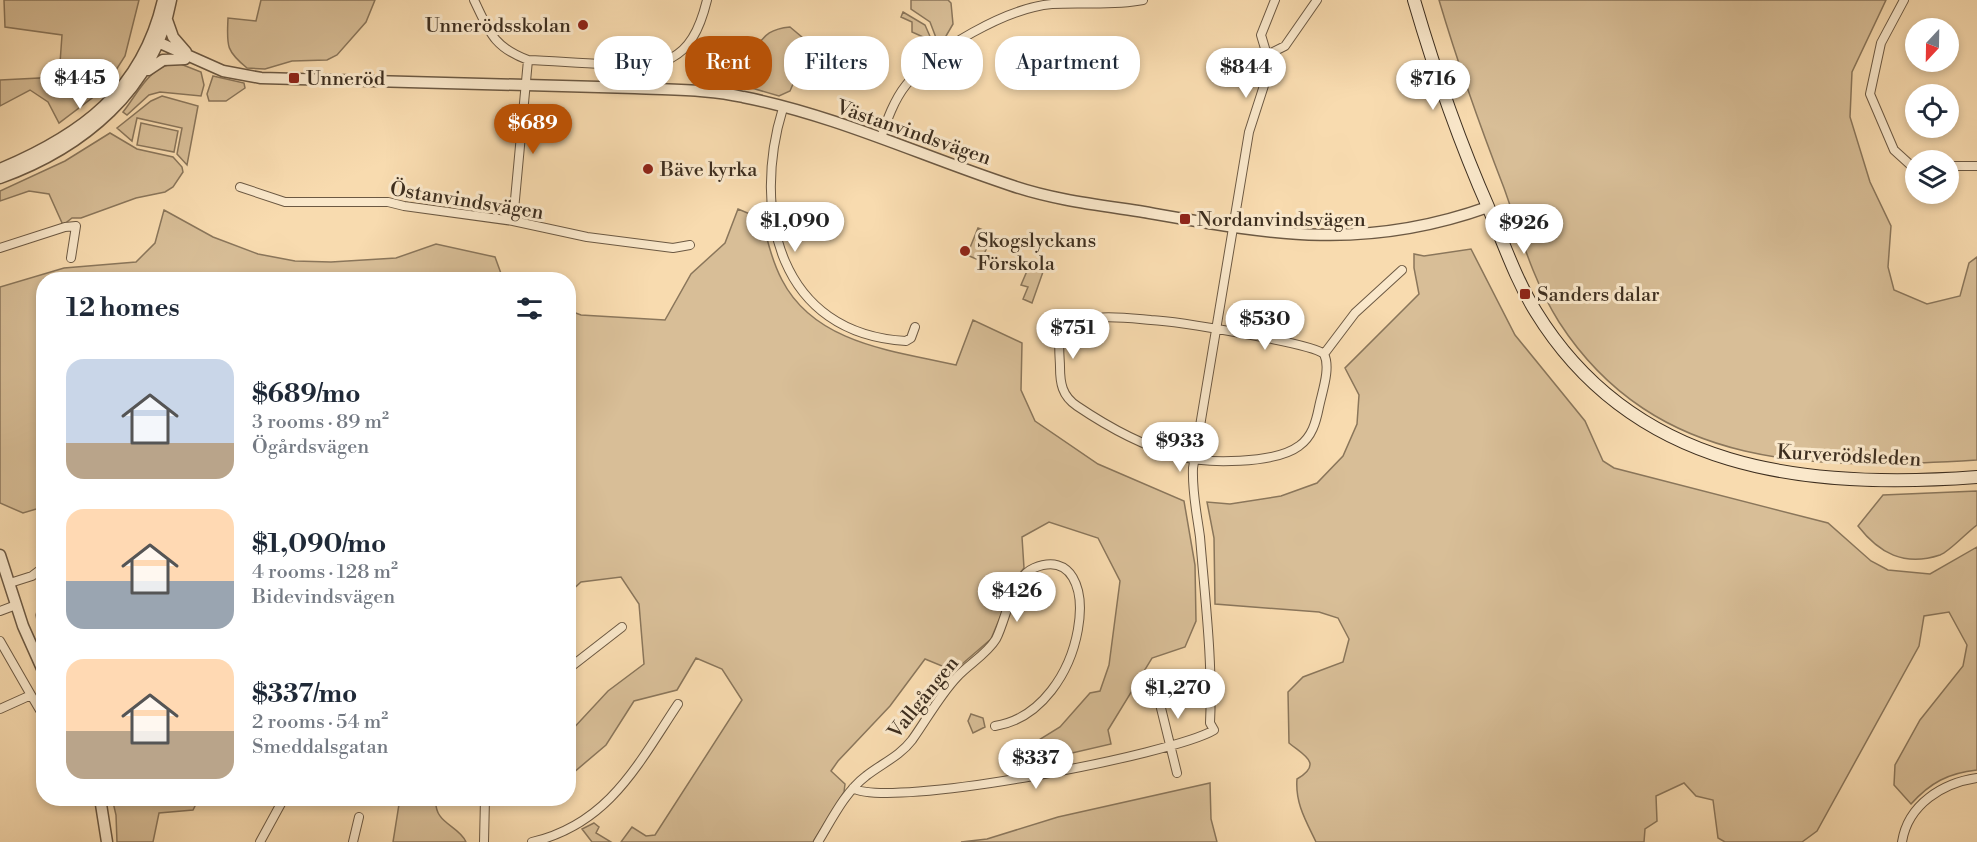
<!DOCTYPE html>
<meta charset="utf-8">
<style>
:root{--surface:#fff;--page:#f2f2f3;--text:#1f2937;--muted:#747a83;--accent:#b45309}
body{margin:0;font-family:"Libre Bodoni",serif;background:var(--page);color:var(--text);height:100vh;display:flex;flex-direction:column;font-size:22px;white-space:nowrap}
*{box-sizing:border-box;margin:0}
p{font-size:20px;color:var(--muted)}
.icon{flex:none;width:33px;height:33px;fill:none;stroke:currentColor;stroke-width:2;stroke-linecap:round;stroke-linejoin:round}
.map{position:relative;flex:1;overflow:hidden}
.side{position:absolute;left:36px;top:272px;width:540px;height:534px;display:flex;flex-direction:column;background:var(--surface);border-radius:24px;box-shadow:0 3px 9px #0003}
.side>*{flex:none}
.top-card{position:absolute;left:594px;top:36px;width:570px;height:54px;display:flex;gap:12px}
.needle{width:39px;rotate:202deg}
.tools{position:absolute;left:1905px;top:18px;display:grid;gap:12px}
.tools a{display:grid;place-items:center;width:54px;height:54px;border-radius:50%;background:var(--surface);box-shadow:0 3px 9px #0003;font-size:30px}
.price{position:absolute;translate:-50% -51px;padding:0 14px;border-radius:21px;background:#fff;color:#222;font-size:20px;line-height:39px;filter:drop-shadow(0 2px 3px #0008)}
.price::after{content:'';position:absolute;left:50%;top:36px;width:18px;height:14px;margin-left:-9px;background:inherit;clip-path:polygon(0 0,100% 0,50% 100%)}
.price.selected{background:var(--accent);color:#fff}
ul{padding:0;list-style:none}
li{display:flex;align-items:center;gap:18px;height:150px;padding:0 30px}
li span{display:grid;place-items:center;flex:none;width:168px;height:120px;border-radius:18px;color:#555}
li>.icon{margin-inline-start:auto}
span .icon{width:72px;height:72px;fill:#fffc;stroke-width:1}
li b{font-size:26px}
h2{display:flex;justify-content:space-between;align-items:center;height:72px;padding:0 30px;font-size:26px}
.chip{padding:0 21px;border-radius:24px;background:var(--surface);box-shadow:0 3px 9px #0003;font-size:21px;line-height:54px}
.chip.selected{background:var(--accent);color:#fff}
.map>svg:first-child{display:block}
</style>
<div class="map">
<svg width="1977" height="842" viewBox="0 0 1977 842">
<rect width="100%" height="100%" fill="#f8dbaf"/>
<filter id="stains"><feTurbulence type="fractalNoise" baseFrequency=".00333" numOctaves="4"/><feColorMatrix values="0 0 0 0 .2 0 0 0 0 .09 0 0 0 0 .02 0 0 0 .5 -.17"/></filter>
<radialGradient id="worn" r=".72"><stop offset=".6" stop-color="#630" stop-opacity="0"/><stop offset="1" stop-color="#630" stop-opacity=".3"/></radialGradient>
<path fill="#d8be97" stroke="#8a765b" stroke-width="1.5" d="M4 0H139L125 56 104 89 59 123 48 102 30 90 0 106V80L59 77 62 35 5 27Z
M261 0H375L366 22 337 55 327 60 292 61 265 69 247 68C225 50 227 45 228 18L256 21Z
M911 0H948L951 3 953 24 942 43H938L930 22 911 9Z
M1439 0H1886L1852 72 1850 117 1870 182 1891 226 1888 267 1894 290 1927 304 1960 296 1969 263 1977 257V460C1818 470 1656 472 1559 322 1533 281 1520 233 1504 188 1480 126 1458 64 1439 0Z
M903 12 925 25 932 41 912 32V22L901 17Z
M790 27 803 38 807 52 790 91 779 96 738 84 736 72 741 60C764 46 758 30 790 27Z
M858 44 865 47 866 56 859 68 856 64 861 58 859 50 855 48Z
M847 48 852 49 848 56 853 66 850 72 846 71 842 61Z
M178 63 201 72 204 85 201 96 160 92 149 95 127 115 123 112C139 92 149 65 178 63Z
M213 76 244 83 245 88 226 101H209L207 94Z
M162 96 198 106 187 165 177 154 182 128 137 118 132 141 117 128 151 101Z
M141 123 178 131 174 152 137 145Z
M110 133 137 149 173 157 182 167 183 172 173 187 165 192 136 198 81 218H72L63 225 49 194 29 191 0 201V191L65 161Z
M738 209 762 219C767 239 772 261 782 280 815 344 894 351 956 365L973 320 1022 343 1021 390 1035 421 1098 464 1184 501 1195 565 1196 621 1185 647 1152 658 1108 730 1111 744 1003 769V762L1060 727 1090 693 1100 691 1109 665 1120 581 1098 538 1049 522 1022 537 1024 568 1017 577 991 639 954 671 925 659 890 706 838 761 831 771 845 784 844 792 813 842H621L632 827 646 836 655 835 742 700 722 669 696 658 677 690 634 701 606 745 573 773 569 770V733L608 691 644 664 639 604 621 577 581 582 569 593 568 310 581 315 665 320 691 274 725 243Z
M164 210 213 237 258 254 295 261 331 262 396 258 436 244 495 257 503 279H44L43 507 23 513 0 503V287L64 268 136 262 155 243Z
M978 228 993 234 981 261 967 255Z
M1471 249 1515 335 1585 421 1603 461 1614 468 1828 523 1871 561 1888 570 1930 574 1977 547V770C1948 773 1930 783 1911 804L1894 785 1895 765 1920 720 1963 666 1967 645 1949 612 1924 616 1919 646 1817 831 1802 842H1725L1718 838 1713 800 1696 796 1684 783 1656 796 1657 821 1645 829 1644 842H1316C1306 821 1295 803 1297 779 1324 763 1303 755 1289 743L1288 692 1303 677 1343 662 1349 639 1338 618 1319 612 1215 604 1214 538 1207 502 1230 504 1281 496 1317 483 1343 456 1357 424 1359 395 1345 368 1419 294 1414 268V254L1424 256Z
M1030 264 1044 269 1032 303 1023 299 1028 287 1021 285Z
M1977 491V525C1967 532 1950 551 1940 555 1904 567 1879 553 1858 526L1883 495Z
M43 589V652L36 615Z
M971 714 983 718 985 727 973 733 968 721Z
M1210 783 1211 819 1217 842H961L987 839 1058 817Z
M112 798H199L193 810 159 813 153 842H117L116 815Z
M400 798H436C433 824 459 825 466 842H393Z
M594 823 599 827 596 833 611 842H592L582 829Z"/>
<g fill="none" stroke-linecap="round" stroke-linejoin="round">
<defs>
<path id="minor" d="M474 0C489 31 493 47 528 60 553 61 578 63 603 64 663 68 691 65 707 0
M1904 0 1881 43 1870 94 1894 150 1916 170
M1267 55 1261 35 1275 0
M783 108C751 212 779 334 906 341L911 338 915 327
M881 138C887 120 894 100 906 85 934 49 1007 8 1052 4 1082 2 1112 6 1143 0
M1948 166H1977
M240 187 285 202H388L404 206 513 221 587 237 673 248 690 245
M513 221 528 60
M0 248 65 227 76 226 71 258
M1324 354C1312 343 1174 321 1151 320 1127 318 1086 312 1066 328 1056 336 1060 355 1060 367 1060 383 1062 396 1077 406 1108 427 1143 446 1179 456 1206 464 1275 464 1299 446 1312 437 1316 422 1319 407 1322 392 1331 368 1324 354L1355 313 1402 270
M10 583 32 576 44 567
M0 611 16 605
M0 641 31 695
M568 669 622 627
M1148 683 1159 700 1177 773
M0 709 31 695 44 717
M853 788C888 810 1175 754 1214 730L1210 723C1213 662 1205 599 1200 537 1197 514 1192 493 1193 468L1249 132 1269 70 1267 55 1285 46 1317 0
M260 842 284 798
M353 842 359 817
M484 842 485 798
M532 842C609 824 638 764 678 704
M818 842C832 819 845 792 866 776 881 764 900 756 912 740 927 719 940 695 957 677 969 664 987 654 996 639 1007 618 1011 578 1034 568 1109 537 1089 711 995 726
M1902 842C1908 804 1943 783 1977 778"/>
<path id="tertiary" d="M167 20 173 37 186 52
M151 39 223 71 261 78 635 88C671 90 708 89 743 97 835 115 922 156 1010 185 1053 200 1099 205 1144 212 1270 234 1362 252 1488 207
M148 70 163 60 185 59
M0 169C81 135 142 91 163 0
M0 178C83 148 154 90 171 0
M0 555 23 626 44 673
M100 798 107 842"/>
<path id="secondary" d="M1414 0C1435 72 1459 141 1489 209 1504 244 1516 280 1536 312 1634 471 1806 490 1977 477"/>
</defs>
<use href="#minor" stroke="#6c5943" stroke-width="10"/>
<use href="#tertiary" stroke="#6c5943" stroke-width="13"/>
<use href="#secondary" stroke="#3d2e1f" stroke-width="14"/>
<use href="#minor" stroke="#fae8cb" stroke-width="8"/>
<use href="#tertiary" stroke="#fae8cb" stroke-width="10"/>
<use href="#secondary" stroke="#fae8cb" stroke-width="12"/>
</g>
<g fill="#8f2418" stroke="#fae8cb" stroke-width="2">
<circle cx="583" cy="25" r="6"/>
<rect x="288" y="72" width="12" height="12" rx="3"/>
<circle cx="648" cy="169" r="6"/>
<rect x="1179" y="213" width="12" height="12" rx="3"/>
<circle cx="965" cy="251" r="6"/>
<rect x="1519" y="288" width="12" height="12" rx="3"/>
</g>
<g text-anchor="middle" stroke-width="6" stroke-linejoin="round" paint-order="stroke">
<g font-size="20" fill="#3d2e1f" stroke="#fae8cb" text-anchor="start">
<text x="571" y="32" text-anchor="end">Unnerödsskolan</text>
<text x="306" y="85">Unneröd</text>
<text x="660" y="176">Bäve kyrka</text>
<text x="1197" y="226">Nordanvindsvägen</text>
<text x="977" y="247">Skogslyckans<tspan x="977" dy="23">Förskola</tspan></text>
<text x="1537" y="301">Sanders dalar</text>
</g>
<g font-size="20" fill="#3d2e1f" stroke="#fae8cb">
<text transform="translate(914 132) rotate(19)" y="7">Västanvindsvägen</text>
<text transform="translate(467 200) rotate(9)" y="7">Östanvindsvägen</text>
<text transform="translate(1849 455) rotate(3)" y="7">Kurverödsleden</text>
<text transform="translate(923 697) rotate(-51)" y="7">Vallgången</text>
</g>
</g>
<rect width="100%" height="100%" filter="url(#stains)"/>
<rect width="100%" height="100%" fill="url(#worn)"/>
</svg>
<div class="tools">
<a><svg class="needle" viewBox="-14 -14 28 28"><path d="M0-13l5 13h-10z" fill="#e53935"/><path d="M0 13l5-13h-10z" fill="#747a83"/></svg></a>
<a><svg class="icon" aria-label="locate" viewBox="0 0 24 24"><circle cx="12" cy="12" r="6"/><path d="M12 2v4M12 18v4M2 12h4M18 12h4"/></svg></a>
<a><svg class="icon" aria-label="layers" viewBox="0 0 24 24"><path d="M12 4l9 5-9 5-9-5zM3 14l9 5 9-5"/></svg></a>
</div>
<b class="price" style="left:1246px;top:99px">$844</b>
<b class="price" style="left:80px;top:110px">$445</b>
<b class="price" style="left:1433px;top:111px">$716</b>
<b class="price selected" style="left:533px;top:155px">$689</b>
<b class="price" style="left:795px;top:253px">$1,090</b>
<b class="price" style="left:1524px;top:255px">$926</b>
<b class="price" style="left:1265px;top:351px">$530</b>
<b class="price" style="left:1073px;top:360px">$751</b>
<b class="price" style="left:1180px;top:473px">$933</b>
<b class="price" style="left:1017px;top:623px">$426</b>
<b class="price" style="left:1178px;top:720px">$1,270</b>
<b class="price" style="left:1036px;top:790px">$337</b>
<div class="top-card">
<a class="chip">Buy</a>
<a class="chip selected">Rent</a>
<a class="chip">Filters</a>
<a class="chip">New</a>
<a class="chip">Apartment</a>
</div>
<section class="side">
<h2>12 homes<svg class="icon" aria-label="filters" viewBox="0 0 24 24"><path d="M4 7h16M4 17h16"/><circle cx="9" cy="7" r="2"/><circle cx="15" cy="17" r="2"/></svg></h2>
<ul>
<li><span style="background:linear-gradient(#c9d6e8 70%,#b9a48a 0)"><svg class="icon" aria-label="home" viewBox="0 0 24 24"><path d="M3 11l9-7 9 7M6 9v11h12V9"/></svg></span><div><b>$689/mo</b><p>3 rooms · 89 m²</p><p>Ögårdsvägen</p></div></li>
<li><span style="background:linear-gradient(#ffd9b3 60%,#9aa5b1 0)"><svg class="icon" aria-label="home" viewBox="0 0 24 24"><path d="M3 11l9-7 9 7M6 9v11h12V9"/></svg></span><div><b>$1,090/mo</b><p>4 rooms · 128 m²</p><p>Bidevindsvägen</p></div></li>
<li><span style="background:linear-gradient(#ffd9b3 60%,#b9a48a 0)"><svg class="icon" aria-label="home" viewBox="0 0 24 24"><path d="M3 11l9-7 9 7M6 9v11h12V9"/></svg></span><div><b>$337/mo</b><p>2 rooms · 54 m²</p><p>Smeddalsgatan</p></div></li>
</ul>
</section>
</div>
